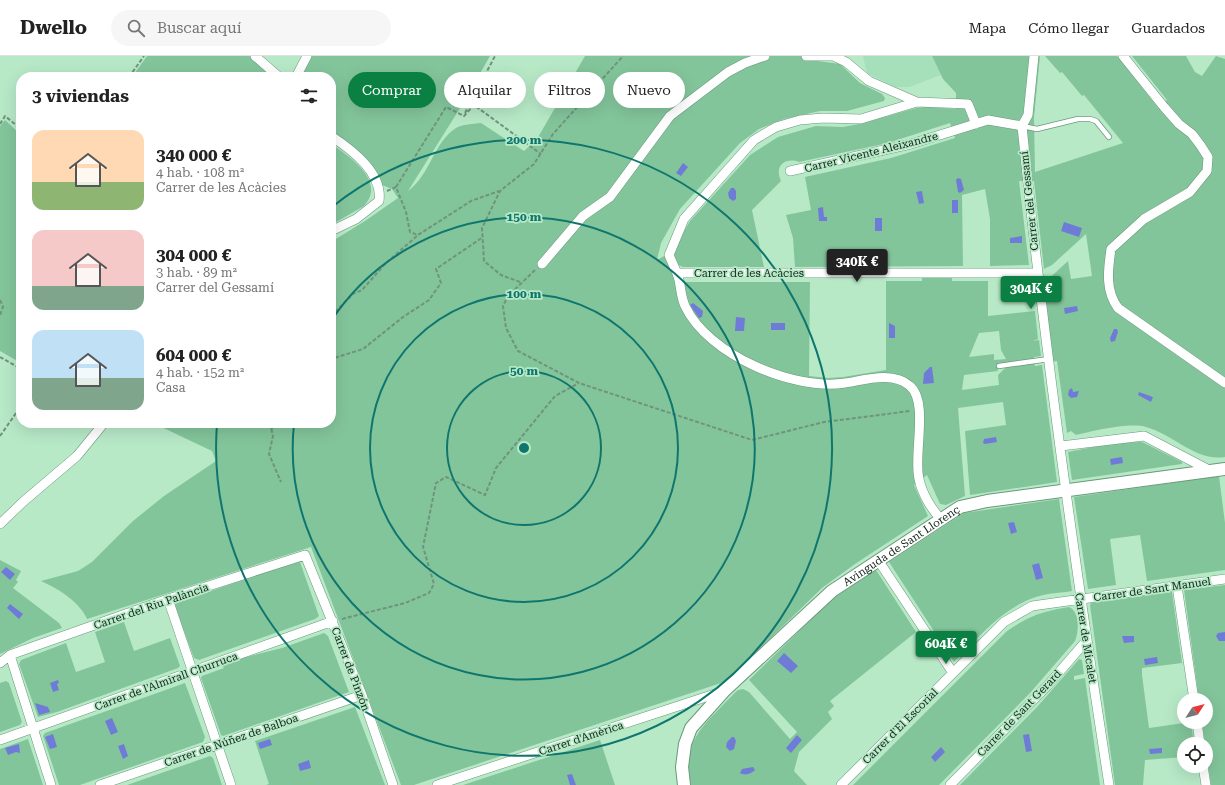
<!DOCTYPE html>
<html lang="es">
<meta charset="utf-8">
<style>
:root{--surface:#fff;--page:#f6f6f6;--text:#222;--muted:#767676;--line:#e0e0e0;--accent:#0b8043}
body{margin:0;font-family:"Roboto Serif",serif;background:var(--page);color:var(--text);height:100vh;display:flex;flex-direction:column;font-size:15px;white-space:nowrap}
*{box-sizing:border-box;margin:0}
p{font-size:13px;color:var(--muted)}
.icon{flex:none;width:22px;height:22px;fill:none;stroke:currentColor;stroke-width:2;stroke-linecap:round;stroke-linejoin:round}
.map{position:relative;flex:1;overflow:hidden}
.sheet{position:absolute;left:16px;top:16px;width:320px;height:356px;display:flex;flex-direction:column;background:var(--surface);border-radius:16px;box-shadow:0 4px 16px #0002}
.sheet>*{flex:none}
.top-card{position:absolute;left:348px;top:16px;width:380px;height:36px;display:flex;gap:8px}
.needle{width:26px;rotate:54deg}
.buttons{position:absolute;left:1177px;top:637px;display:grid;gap:8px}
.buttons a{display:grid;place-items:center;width:36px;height:36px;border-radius:50%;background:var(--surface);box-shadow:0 4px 16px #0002;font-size:20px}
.price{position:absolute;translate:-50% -34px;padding:0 9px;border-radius:4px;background:var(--accent);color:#fff;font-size:13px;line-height:26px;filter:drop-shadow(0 1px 2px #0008)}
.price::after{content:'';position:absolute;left:50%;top:24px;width:12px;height:9px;margin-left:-6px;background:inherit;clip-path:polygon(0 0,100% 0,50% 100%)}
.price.current{background:#222;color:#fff}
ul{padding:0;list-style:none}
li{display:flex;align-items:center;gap:12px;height:100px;padding:0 16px}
li span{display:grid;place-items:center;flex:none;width:112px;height:80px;border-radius:12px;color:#555}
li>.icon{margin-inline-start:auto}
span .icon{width:48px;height:48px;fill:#fffc;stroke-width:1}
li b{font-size:17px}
h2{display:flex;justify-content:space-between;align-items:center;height:48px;padding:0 16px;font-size:17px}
.pill{padding:0 14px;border-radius:18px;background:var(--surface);box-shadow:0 4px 16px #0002;font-size:14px;line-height:36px}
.pill.current{background:var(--accent);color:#fff}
header{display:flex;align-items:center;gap:24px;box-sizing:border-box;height:56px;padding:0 20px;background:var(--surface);border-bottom:1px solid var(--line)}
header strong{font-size:19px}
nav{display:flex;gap:22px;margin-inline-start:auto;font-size:14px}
.search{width:280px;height:36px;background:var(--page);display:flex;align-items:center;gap:10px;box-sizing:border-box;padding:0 14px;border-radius:22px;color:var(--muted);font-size:15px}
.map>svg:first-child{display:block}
</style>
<header>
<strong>Dwello</strong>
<div class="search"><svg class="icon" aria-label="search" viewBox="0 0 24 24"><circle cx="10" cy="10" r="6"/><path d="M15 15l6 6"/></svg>Buscar aquí</div>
<nav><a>Mapa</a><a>Cómo llegar</a><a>Guardados</a></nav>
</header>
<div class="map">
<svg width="1225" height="729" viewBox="0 0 1225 729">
<rect width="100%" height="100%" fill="#b7e9c7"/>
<path fill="#a6e0ba" d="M863 0H932L941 19 909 31H895L867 17Z"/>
<path fill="#83c59b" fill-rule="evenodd" d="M147 0H251L272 21H132Z
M311 0H490L462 49 408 135C431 118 433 87 456 72 462 68 474 68 481 67L524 95 537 83 585 0H820L818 5 840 8 860 27 882 38 885 42 884 45 847 55H820L784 63 759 73 740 87 680 153 661 187 657 204 666 199 677 229H683L686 226H810L809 320 828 322 843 321 886 314V225H922V222H952V225H988V260L1035 255 1038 283 1033 285 1039 284 1041 300 1034 301V303L1017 305V307L997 309 998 315 964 319 962 334 999 329 998 319 1007 310 1034 307 1035 310 1042 309 1057 426 970 439 965 375 1006 369 1003 346 958 352 965 440 946 449 940 448 927 419 914 429 928 460 855 508 822 532 739 613 721 627 414 729H401L311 491 87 563C80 546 57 532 41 525L78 515 92 506 133 465 164 440 216 405 212 395 153 367H331V186L365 165 398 142 392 133 382 129 378 121 331 76V21H300ZM999 275 1001 294 1006 303 994 304V298L969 301 979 277Z
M932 0H1040L1034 62 1035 116 1123 87 1084 39 1082 40 1062 16 1060 17 1045 0H1117L1158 52 1167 44 1132 0H1186L1195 16 1202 20 1216 0 1225 3V401C1196 406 1173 378 1146 371 1130 366 1093 375 1076 379L1071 375 1067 377 1057 305 1051 306 1043 228 1068 205 1071 223 1092 220 1086 178 1052 209 1044 213 1034 125H1019L1029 209 990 210V163L985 133 962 139 963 210 795 211 793 182 786 159 811 154 805 121 891 102 955 82 950 67 888 87 799 106C785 101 774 110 781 125L752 154 764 211H683L676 208 673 200 680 182 690 165 750 99 778 81 816 70 843 71 864 67 916 52 927 51 956 53V37L943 23Z
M5 64 21 79V307L0 295V70Z
M331 88C349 100 387 125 364 150L331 169Z
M1142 386 1182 406V408L1072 424 1068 396 1114 387Z
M1219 420 1225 467V514L1147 525 1140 479 1110 483 1116 529 1088 533 1074 441Z
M1059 443 1072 535C1061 537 1047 537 1036 541 1002 552 978 582 954 606L889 506 964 457Z
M0 504 21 515 16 524 18 526 13 532 59 567 62 572 33 582 0 598Z
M297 505 300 506 319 560 315 563 199 604 194 602 174 548Z
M876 514 916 576 830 645 834 650 828 656 832 663 799 696 794 715 807 729H691C684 694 694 678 718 654 725 647 731 640 738 634L743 633 749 636 790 683 797 676 749 624 832 543Z
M1225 529V729H1211L1202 666H1206V644H1199L1184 534Z
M1172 536 1182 607 1142 612V619L1149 672 1191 666 1194 688H1184V701L1145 704 1143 729H1115L1090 549 1091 547Z
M1069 551C1080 556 1079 575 1075 585L1030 637 939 729H853L1007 575C1031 559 1041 556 1069 551Z
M124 566 134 595 170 582 180 610 178 612 57 656 38 661 19 608 21 604 66 587 76 616 105 606 95 576Z
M324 577 328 580 349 636 223 680 221 679 201 622 202 620 224 612 220 607 244 599 246 601 282 592Z
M1079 603 1082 604 1084 618 1074 620V624L1085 622 1100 729H960L1038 650Z
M6 625 9 627 22 666 20 669 0 676V627Z
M185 627 205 681 203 686 80 729H59L43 680 45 677Z
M355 651 385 729H266L269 728 255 685Z
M28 683 43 729H0V693Z
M600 684 615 729H463Z
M210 700 213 702 222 729H127Z"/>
<path fill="#6f7cd7" d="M683 107 688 111 681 120 676 117Z
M958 122 961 123 964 134 960 137 958 136 956 124Z
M731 132H734L736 135V143L733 145 729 142 728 137Z
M922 135 924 147 919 148 916 136Z
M952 144H958V157H952Z
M823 151 824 161H827V165H819L818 152Z
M875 162H882V175H875Z
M1064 166 1082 172 1079 181 1061 175Z
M1022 180V187H1010V182Z
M693 247 703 255 702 261 699 262 690 249Z
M1077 250 1078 255 1065 258 1064 252Z
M736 261 745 262 744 275H735Z
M771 267H785V274H771Z
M889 267 895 270V282H889Z
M1114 273H1117L1118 276 1115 285 1111 286 1110 282Z
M930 311H932L934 327 923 328 924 317Z
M1072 332 1073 336 1079 335 1077 341 1071 342 1068 339 1069 334Z
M1139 336 1153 341 1151 346 1138 339Z
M996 381 997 386 985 388 983 387 984 383Z
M1122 401 1123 407 1111 409 1110 403Z
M1014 466 1017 476 1011 478 1008 467Z
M1039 507 1043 522 1036 524 1032 509Z
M6 511 15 518 10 524 1 516Z
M10 548 23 558 19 563 7 552Z
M1225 576V585H1219L1216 580 1218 577Z
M1122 580H1134V586L1124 587Z
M784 597 798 610 791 617 777 605Z
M1157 601 1158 607 1145 609 1144 603Z
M58 624 59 627 57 628 59 634 53 636 50 627Z
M35 647 48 651 50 656 39 659Z
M112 662 118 676 111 679 105 665Z
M53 678 57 691 50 693 45 681Z
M1029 678 1032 695 1026 696 1023 679Z
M797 679 802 684 791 697 786 692Z
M732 681H734L736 685 734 693 730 695 726 691 727 686Z
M270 683 272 689 260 693 258 687Z
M19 688 20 697 16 696 8 699 5 692Z
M124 688 128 700 123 703 118 690Z
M941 691 945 696 935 706 931 701Z
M1162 692V697L1150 698 1149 693Z
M309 704 311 712 300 715 298 708Z
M753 711 755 714C751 718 745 720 740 717L742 713Z
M572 718 576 729H570L567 719Z"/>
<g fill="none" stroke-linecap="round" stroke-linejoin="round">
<defs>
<path id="service" d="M1022 70 1037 73 1078 63H1090L1096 65 1109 81
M999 310 1049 303"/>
<path id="minor" d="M255 0 279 21
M806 0H833L846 6 869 25 917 46 968 48 976 68
M1034 0 1028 59 1022 70C1044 291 1075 510 1109 729
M1123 0 1164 51 1179 68 1192 78 1201 90 1208 101 1207 115 1190 136 1144 163 1111 193C1108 214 1105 234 1118 252L1225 327
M296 21 307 0
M917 46 861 63 823 62 800 64 776 71 754 84 684 163 669 199C672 207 677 215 679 224 681 233 681 241 685 250 708 299 794 335 845 327 865 324 893 315 910 330 929 346 913 400 919 423 922 437 931 453 941 463
M331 80C352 94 383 117 379 145L356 163 331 175
M790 115 911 88 988 64 1022 70
M542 208 583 160 610 141 670 60 728 16 745 7 765 0
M677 217H1037
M1061 390 1144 380 1209 414
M0 468 24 445 77 400 104 367
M878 504 953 617
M1177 530 1194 644
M168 543 231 729
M10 599 51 729
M0 607 10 599 21 595 168 543 305 499 362 639 393 729
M1197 666 1200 688
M0 684 333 565
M1203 710 1206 729
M100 729 362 639
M437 729 724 635
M841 729 1004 566 1032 550 1225 523
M950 729 1048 629 1087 584"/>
<g id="tertiary">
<path id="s1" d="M684 729 682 711 685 688 691 672 725 634 832 535 960 451 987 445 1225 413"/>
</g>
</defs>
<use href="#service" stroke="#69997a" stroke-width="6"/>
<use href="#minor" stroke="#69997a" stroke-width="10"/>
<use href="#tertiary" stroke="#69997a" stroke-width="14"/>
<path stroke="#6f947c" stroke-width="2" stroke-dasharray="4 2" stroke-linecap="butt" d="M129 21 144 0
M465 57 495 0
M0 68 5 60 21 73
M396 131 446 51 464 60 474 49 541 98
M387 135 396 131 406 156 410 176 418 179 471 145 499 135
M535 214 508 240 503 250 506 272 518 295 579 327 752 384 824 366 910 355
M520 226 501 219 484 205 482 172 500 135 534 108 553 78 623 0
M0 244 3 251 0 259
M331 260 353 238 362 234 386 207 418 179
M0 301 21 313
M331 306 334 302 363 293 403 261 429 244 441 227 436 213 483 181
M270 367 273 380 269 398 281 426
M271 373 277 367
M0 380 21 350
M342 563 405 547 429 537 434 528 423 491 436 427 446 421 485 439 496 412 555 340 579 327"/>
<use href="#service" stroke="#fff" stroke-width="4.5"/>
<use href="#minor" stroke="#fff" stroke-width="9"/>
<use href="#tertiary" stroke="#fff" stroke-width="12"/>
</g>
<g fill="none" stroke="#0f766e" stroke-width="2">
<circle cx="524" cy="392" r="77"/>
<circle cx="524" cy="392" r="154"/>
<path d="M331 265A231 231 0 1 1 294 368"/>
<path d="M332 151A308 308 0 1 1 217 368"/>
</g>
<g text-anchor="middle" stroke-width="3.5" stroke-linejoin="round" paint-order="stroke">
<g font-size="11" fill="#112519" stroke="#b7e9c7">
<text transform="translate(871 96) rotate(-14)" y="4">Carrer Vicente Aleixandre</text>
<text transform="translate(1029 145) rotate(-96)" y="4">Carrer del Gessamí</text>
<text x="749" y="221">Carrer de les Acàcies</text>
<text dy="4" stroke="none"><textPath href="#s1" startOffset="338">Avinguda de Sant Llorenç</textPath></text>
<text transform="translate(1152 533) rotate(-8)" y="4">Carrer de Sant Manuel</text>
<text transform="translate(151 550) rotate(-19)" y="4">Carrer del Riu Palància</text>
<text transform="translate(1086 582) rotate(81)" y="4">Carrer de Micalet</text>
<text transform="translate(351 613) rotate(69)" y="4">Carrer de Pinzón</text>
<text transform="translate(166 625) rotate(-20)" y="4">Carrer de l'Almirall Churruca</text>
<text transform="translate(1019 657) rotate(-46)" y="4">Carrer de Sant Gerard</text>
<text transform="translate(900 670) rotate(-45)" y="4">Carrer d'El Escorial</text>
<text transform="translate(581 682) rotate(-18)" y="4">Carrer d'Amèrica</text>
<text transform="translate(231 684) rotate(-19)" y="4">Carrer de Núñez de Balboa</text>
</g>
</g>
<circle cx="524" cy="392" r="6" fill="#0f766e" stroke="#b7e9c7" stroke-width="2"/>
<g font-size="12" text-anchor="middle" font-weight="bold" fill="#0f766e" stroke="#b7e9c7" stroke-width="3.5" stroke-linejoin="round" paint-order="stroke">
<text x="524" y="88">200 m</text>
<text x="524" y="165">150 m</text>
<text x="524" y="242">100 m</text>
<text x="524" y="319">50 m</text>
</g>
</svg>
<div class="buttons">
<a><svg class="needle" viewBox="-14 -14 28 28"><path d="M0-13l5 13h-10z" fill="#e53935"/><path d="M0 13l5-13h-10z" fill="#767676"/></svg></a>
<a><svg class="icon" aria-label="locate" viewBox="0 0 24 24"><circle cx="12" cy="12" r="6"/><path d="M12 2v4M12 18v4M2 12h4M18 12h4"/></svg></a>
</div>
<b class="price current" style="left:857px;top:227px">340K €</b>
<b class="price" style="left:1031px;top:254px">304K €</b>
<b class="price" style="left:946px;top:609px">604K €</b>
<div class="top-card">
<a class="pill current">Comprar</a>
<a class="pill">Alquilar</a>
<a class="pill">Filtros</a>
<a class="pill">Nuevo</a>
</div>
<section class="sheet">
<h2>3 viviendas<svg class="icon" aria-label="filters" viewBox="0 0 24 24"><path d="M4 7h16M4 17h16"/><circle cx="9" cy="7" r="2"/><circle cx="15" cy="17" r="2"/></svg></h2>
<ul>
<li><span style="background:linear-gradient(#ffd9b3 65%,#8fb573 0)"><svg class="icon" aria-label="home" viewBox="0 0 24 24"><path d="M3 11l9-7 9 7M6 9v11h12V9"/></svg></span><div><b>340 000 €</b><p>4 hab. · 108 m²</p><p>Carrer de les Acàcies</p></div></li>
<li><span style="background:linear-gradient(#f6c9c9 70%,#7fa58c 0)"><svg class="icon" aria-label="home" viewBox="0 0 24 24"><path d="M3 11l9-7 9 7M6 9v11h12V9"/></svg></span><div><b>304 000 €</b><p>3 hab. · 89 m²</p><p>Carrer del Gessamí</p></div></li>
<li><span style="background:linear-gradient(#bfe0f5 60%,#7fa58c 0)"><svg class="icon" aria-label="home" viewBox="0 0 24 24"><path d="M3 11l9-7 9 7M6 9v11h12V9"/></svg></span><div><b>604 000 €</b><p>4 hab. · 152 m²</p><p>Casa</p></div></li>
</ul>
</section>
</div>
